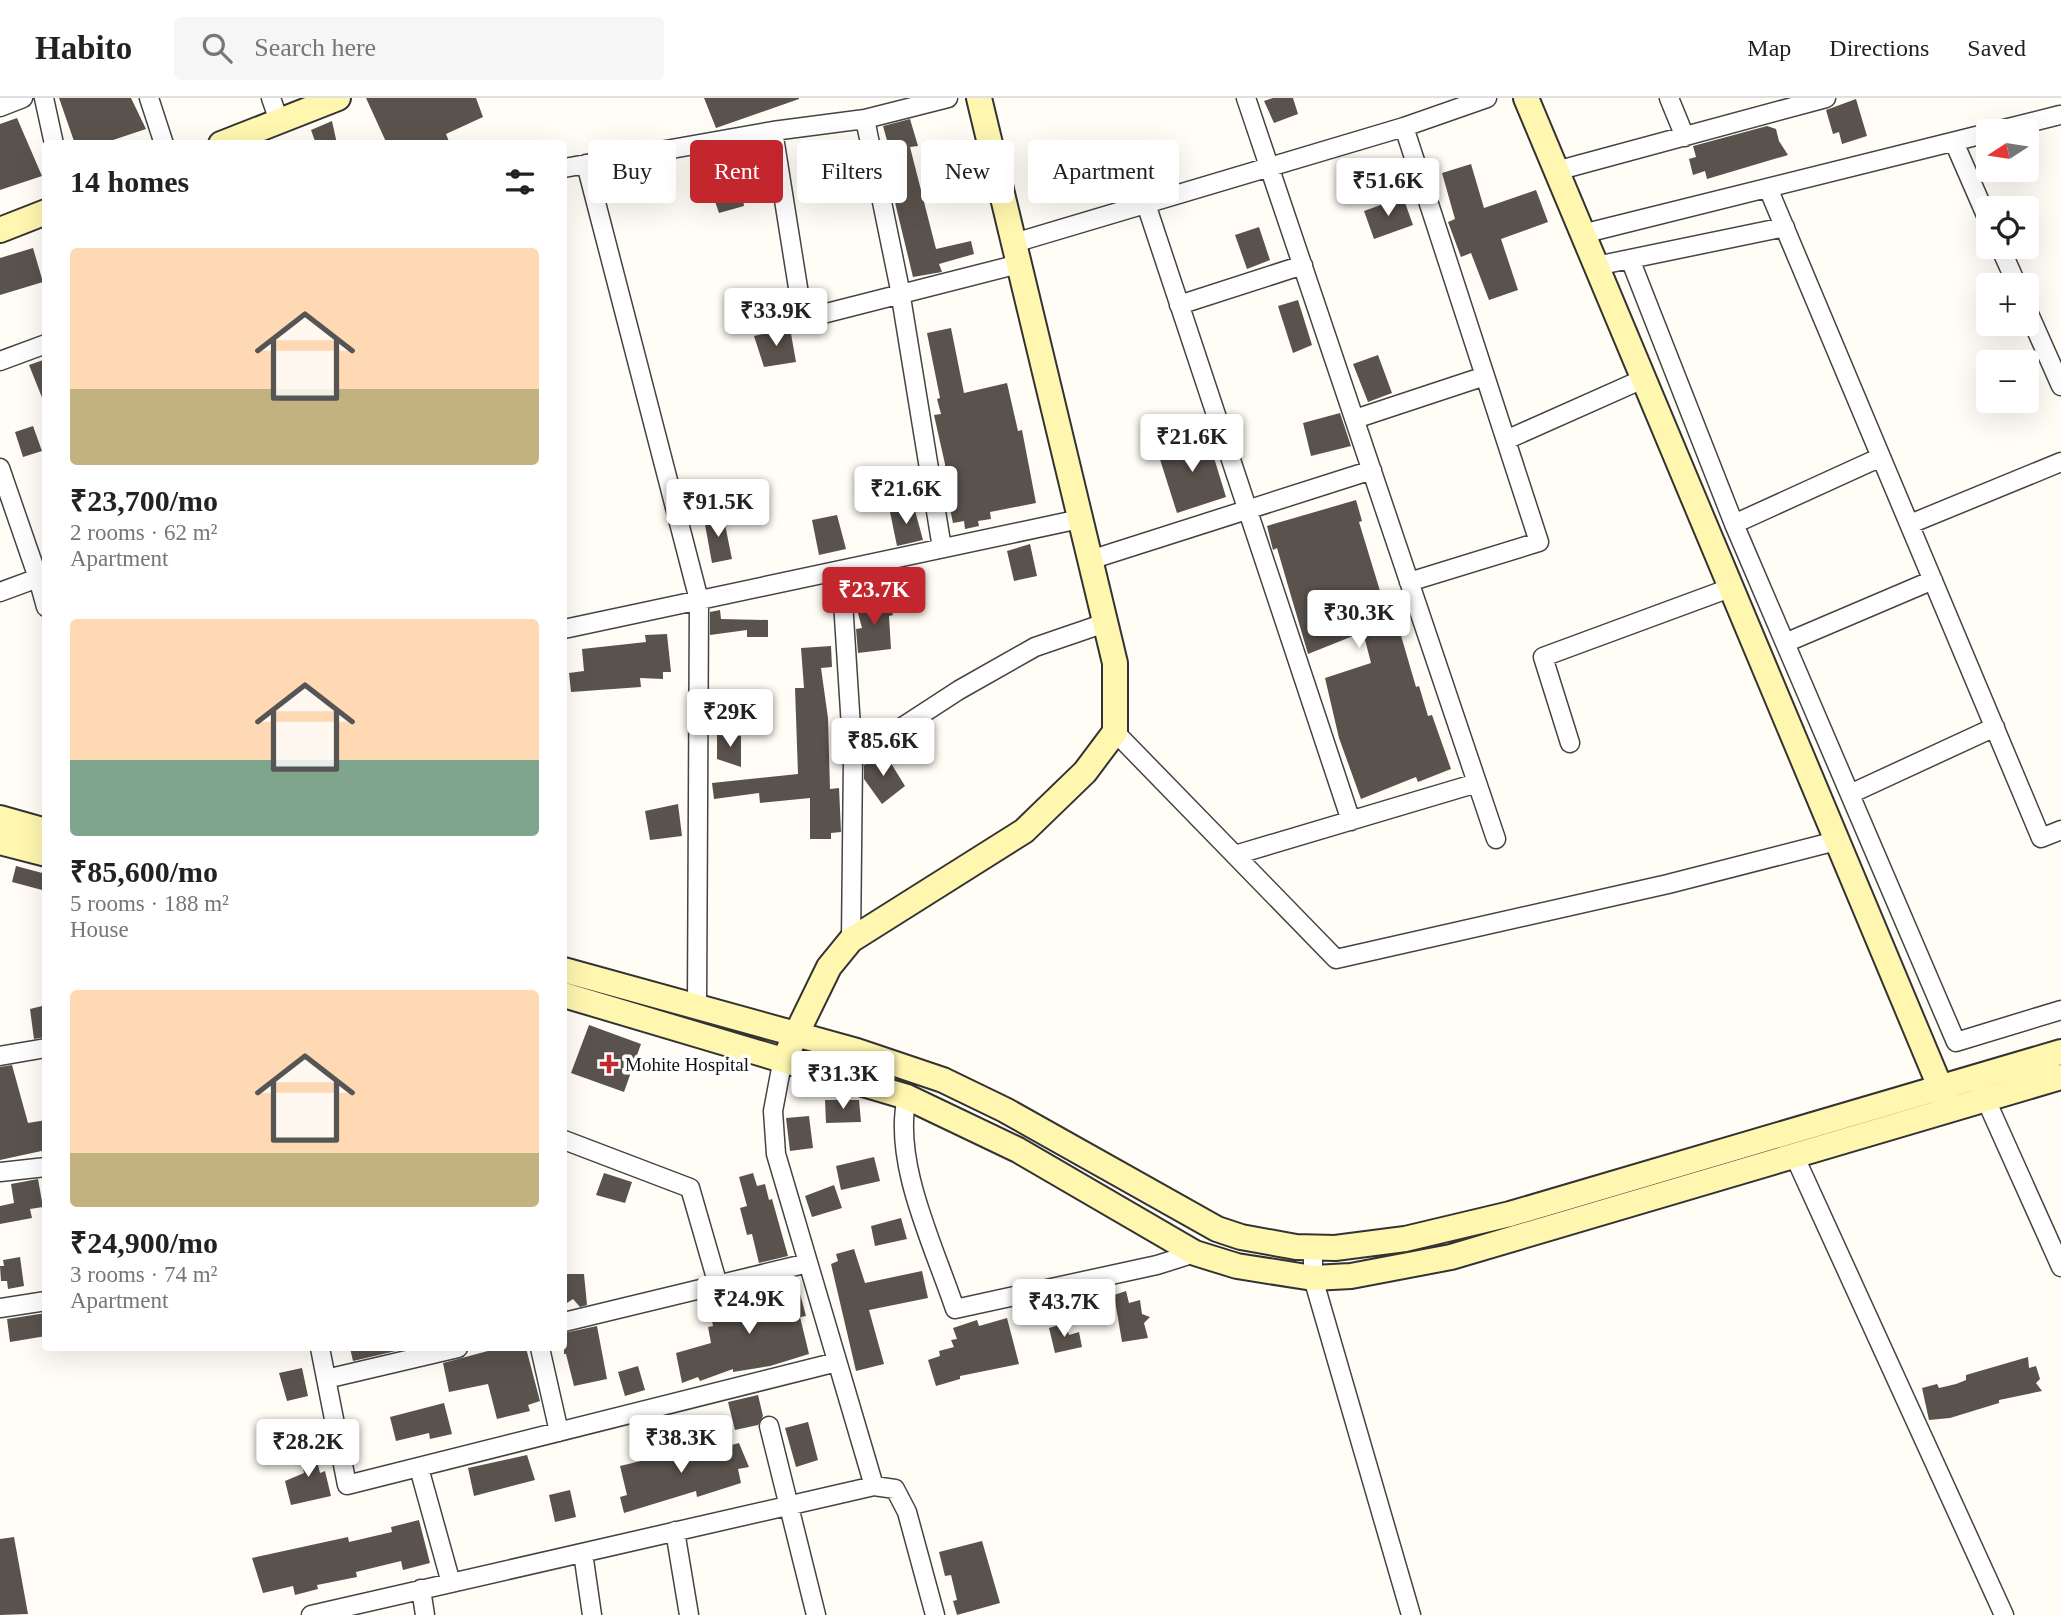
<!DOCTYPE html>
<meta charset="utf-8">
<style>
:root{--surface:#fff;--page:#f6f6f6;--text:#222;--muted:#767676;--line:#e0e0e0;--accent:#c4262e}
body{margin:0;font-family:Georgia,serif;background:var(--page);color:var(--text);height:100vh;display:flex;flex-direction:column;font-size:26px;white-space:nowrap}
*{box-sizing:border-box;margin:0}
p{font-size:23px;color:var(--muted)}
.icon{flex:none;width:38px;height:38px;fill:none;stroke:currentColor;stroke-width:2;stroke-linecap:round;stroke-linejoin:round}
.map{position:relative;flex:1;overflow:hidden}
.details{position:absolute;left:42px;top:42px;width:525px;height:1211px;display:flex;flex-direction:column;background:var(--surface);border-radius:7px;box-shadow:0 7px 28px #0002}
.details>*{flex:none}
.hud{position:absolute;left:588px;top:42px;width:665px;height:63px;display:flex;gap:14px}
.needle{width:46px;rotate:258deg}
.tools{position:absolute;left:1976px;top:21px;display:grid;gap:14px}
.tools a{display:grid;place-items:center;width:63px;height:63px;border-radius:7px;background:var(--surface);box-shadow:0 7px 28px #0002;font-size:35px}
.price{position:absolute;translate:-50% -60px;padding:0 16px;border-radius:7px;background:#fff;color:#222;font-size:23px;line-height:46px;filter:drop-shadow(0 2px 4px #0008)}
.price::after{content:'';position:absolute;left:50%;top:42px;width:21px;height:16px;margin-left:-10px;background:inherit;clip-path:polygon(0 0,100% 0,50% 100%)}
.price.selected{background:var(--accent);color:#fff}
ul{padding:0;list-style:none}
li{display:grid;align-content:center;gap:14px;height:371px;padding:0 28px}
li span{display:grid;place-items:center;height:217px;border-radius:7px;color:#555}
li>.icon{margin-inline-start:auto}
span .icon{width:126px;height:126px;fill:#fffc;stroke-width:1}
li b{font-size:30px}
h2{display:flex;justify-content:space-between;align-items:center;height:84px;padding:0 28px;font-size:30px}
.tag{padding:0 24px;border-radius:7px;background:var(--surface);box-shadow:0 7px 28px #0002;font-size:24px;line-height:63px}
.tag.selected{background:var(--accent);color:#fff}
header{display:flex;align-items:center;gap:42px;box-sizing:border-box;height:98px;padding:0 35px;background:var(--surface);border-bottom:2px solid var(--line)}
header strong{font-size:33px}
nav{display:flex;gap:38px;margin-inline-start:auto;font-size:24px}
.search{width:490px;height:63px;background:var(--page);display:flex;align-items:center;gap:18px;box-sizing:border-box;padding:0 24px;border-radius:7px;color:var(--muted);font-size:26px}
.map>svg:first-child{display:block}
</style>
<header>
<strong>Habito</strong>
<div class="search"><svg class="icon" aria-label="search" viewBox="0 0 24 24"><circle cx="10" cy="10" r="6"/><path d="M15 15l6 6"/></svg>Search here</div>
<nav><a>Map</a><a>Directions</a><a>Saved</a></nav>
</header>
<div class="map">
<svg width="2061" height="1517" viewBox="0 0 2061 1517">
<rect width="100%" height="100%" fill="#fffdf5"/>
<path fill="#5a524d" d="M59 0H131L146 31 101 46H75Z
M366 0H476L483 19 446 36 450 46H387Z
M704 0H799V1L716 30Z
M1273 0H1293L1298 16 1274 25 1264 3Z
M1856 1 1867 38 1842 46 1839 34 1833 36 1826 12Z
M17 20 42 78 0 92V26Z
M910 21 918 48 910 49 936 151 971 143 974 156 939 166 942 174 913 179 884 59 891 57 883 28Z
M332 23 337 46H316L311 32Z
M1767 28 1776 31 1779 43 1788 57 1707 81 1705 73 1693 77 1689 61 1696 59 1693 48Z
M1471 66 1484 110 1536 92 1548 124 1501 141 1518 192 1489 202 1471 155 1461 159 1448 124 1455 121 1442 75Z
M741 83 744 108 719 115 711 92Z
M1403 99 1413 127 1374 141 1364 113Z
M1259 129 1270 162 1247 171 1235 137Z
M33 150 43 184 0 197V160Z
M1298 202 1312 247 1293 255 1278 208Z
M790 230 796 264 764 269 754 238Z
M951 230 964 295 1007 285 1018 333 1022 332 1036 405 990 414 991 421 978 423 979 428 965 431 964 423 953 425 946 391 945 366 934 317 941 316 937 301 940 300 927 235Z
M1378 257 1392 295 1368 304 1353 266Z
M46 261V307H45L29 267Z
M1340 315 1351 348 1311 358 1303 325Z
M33 328 42 353 23 359 15 334Z
M1207 337 1226 399 1177 415 1157 352Z
M1356 402 1362 423 1359 424 1388 519 1395 517 1416 589 1419 588 1428 618 1432 617 1451 671 1418 684 1416 679 1361 701 1339 640 1325 580 1371 565 1363 534 1308 556 1277 450 1273 452 1267 428Z
M914 409 923 442 897 448 890 414Z
M723 417 732 461 712 465 704 421Z
M837 417 846 451 819 457 812 422Z
M1030 446 1037 478 1014 483 1007 453Z
M889 501 893 517 889 518 891 551 858 555 856 531 862 530 856 508Z
M720 512 721 521 768 522V539H747V532L710 537V514Z
M667 536 671 574H663V581L640 580 641 589 571 594 569 575 584 573 582 551 646 544 645 537Z
M831 548 832 569 821 570 828 620 830 691 839 690 841 734 831 735V741H810V700L760 705 759 695 714 701 712 685 798 676 795 590H804L801 550Z
M717 637 741 638V669L717 661Z
M884 654 905 688 882 706 864 681V667Z
M678 706 682 738 650 742 645 713Z
M16 768 46 776V793L12 784Z
M46 907V939L34 941 30 911Z
M589 927 641 946 624 994 571 975Z
M12 967 28 1025 46 1022V1052L0 1062V969Z
M825 1002H859L861 1024 826 1025Z
M809 1018 813 1050 790 1053 786 1020Z
M874 1059 880 1083 841 1092 836 1068Z
M604 1075 632 1084 625 1105 596 1097Z
M753 1075 757 1088 765 1086 769 1102 772 1101 788 1158 759 1165 752 1136 747 1137 740 1110 747 1108 739 1079Z
M38 1081 43 1109 30 1111 32 1120 0 1126V1108L14 1105 11 1086Z
M834 1087 842 1110 812 1119 805 1098Z
M901 1120 907 1141 875 1148 871 1128Z
M854 1151 865 1185 922 1173 928 1200 869 1212 884 1266 856 1273 831 1166 838 1163 836 1156Z
M20 1159 24 1188 8 1191 7 1183H1L0 1168H4L3 1162Z
M564 1176H584L587 1207 580 1209 573 1201 564 1207Z
M789 1188 791 1195 799 1192 806 1218 800 1219 809 1256 770 1268 733 1274V1271L700 1283 698 1279 682 1285 676 1255 711 1245 708 1229 713 1228 709 1209Z
M1126 1193 1129 1205 1140 1202 1142 1216 1150 1219 1144 1225 1148 1240 1122 1244 1114 1197Z
M46 1215V1238L10 1244 7 1221Z
M1007 1220 1019 1266 960 1278V1281L936 1288 928 1262 940 1258 939 1253 954 1249 951 1242 957 1241 953 1230 977 1222 979 1228Z
M1066 1225 1069 1237 1079 1234 1082 1249 1055 1255 1049 1230Z
M597 1228 607 1281 574 1288 566 1256H564V1235Z
M350 1250H396V1253L353 1263Z
M499 1250H526L540 1303 528 1307 530 1313 497 1321 488 1286 449 1294 443 1265Z
M2028 1259 2029 1270 2036 1268 2040 1281 2036 1285 2042 1293 1999 1302V1305L1950 1320 1929 1322 1922 1290 1937 1286 1939 1290 1956 1286 1966 1282V1277Z
M638 1268 645 1292 625 1298 618 1274Z
M302 1270 308 1298 287 1303 279 1275Z
M758 1297 763 1318 758 1327 735 1332 728 1304Z
M444 1305 452 1336 430 1341 429 1335 396 1343 390 1319Z
M808 1324 818 1362 796 1369 785 1330Z
M312 1343 320 1375 325 1373 331 1398 291 1407 285 1383 304 1375 298 1346Z
M739 1345 749 1369 738 1371 741 1385 697 1399 696 1393 624 1415 620 1399 627 1397 620 1368 704 1348 706 1354Z
M527 1357 535 1382 474 1398 468 1370Z
M570 1392 576 1419 555 1424 549 1397Z
M419 1422 430 1465 403 1472 401 1463 356 1474 357 1479 317 1487 318 1491 295 1497 293 1488 263 1495 252 1460 348 1439 349 1444 392 1434 391 1429Z
M14 1439 28 1516 0 1517V1441Z
M982 1443 1000 1505 957 1517 953 1503 957 1502 951 1477 945 1478 939 1454Z"/>
<g fill="none" stroke-linecap="round" stroke-linejoin="round">
<defs>
<path id="street" d="M44 0 54 46
M149 0 164 46
M271 0 279 23
M1246 0 1496 741
M1669 0 1685 39
M0 9 23 0
M865 21 899 187 942 450
M1404 29 1539 444 1409 484
M773 33 803 221 1019 166
M1996 33 2060 17
M1954 44 1988 122
M586 66 699 502 697 908
M564 70 773 33 865 21 948 0
M1556 73 1826 0
M1768 90 2041 740 2061 732
M1146 106 1351 723
M1582 136 1988 35
M1014 145 1404 29 1487 0
M2000 149 2017 187
M1630 161 1734 426 1956 944 2061 912
M1596 168 1785 129
M1179 207 1303 167
M2026 209 2061 288
M0 263 46 246
M1355 321 1485 278
M1506 342 1643 281
M0 370 38 480
M1734 426 1881 359
M1910 426 2061 364
M1090 462 1372 372
M841 472 853 661 851 842
M0 494 38 480 46 509
M564 531 1080 421
M1785 545 1933 482
M1115 634 1336 861 1668 786 1836 743
M1570 645 1543 559 1730 490
M853 661 959 592 1035 549 1105 525
M1850 696 1995 629
M1235 757 1477 685
M0 958 46 950
M783 960 773 1013 776 1056 874 1388
M1982 993 2061 1169
M907 999C892 1064 934 1148 955 1211L1157 1167 1195 1155
M564 1042 690 1090 718 1187
M1794 1057 2004 1517
M0 1074 46 1069
M1313 1149V1180L1411 1517
M0 1210 46 1203
M564 1224 808 1165
M320 1250 347 1387 837 1264
M540 1250 559 1334
M326 1281 458 1250
M769 1328 816 1517
M419 1370 451 1485
M675 1433 689 1517
M583 1455 592 1517
M421 1491 425 1517
M311 1517 874 1388 895 1391 907 1414 935 1517"/>
<path id="secondary" d="M1526 0 1946 1003
M221 46 338 0
M0 132 46 114
M0 720 46 733
M0 744 46 756
M564 872 857 953 943 982 1005 1012 1217 1131 1241 1139 1296 1149 1335 1150 1405 1141 1510 1116 2061 954
M564 897 907 999 1018 1052 1195 1155 1237 1168 1313 1180 1351 1178 1451 1159 2061 979
M789 951 829 869 851 842 1024 733 1085 674 1115 634V565L979 0"/>
</defs>
<use href="#street" stroke="#444" stroke-width="21"/>
<use href="#secondary" stroke="#333" stroke-width="28"/>
<use href="#street" stroke="#fff" stroke-width="18"/>
<use href="#secondary" stroke="#fff6b0" stroke-width="24"/>
</g>
<path fill="#c4262e" stroke="#fff" stroke-width="2.5" d="M605.5 955.5h7v7h7v7h-7v7h-7v-7h-7v-7h7z"/>
<g text-anchor="middle" stroke-width="7" stroke-linejoin="round" paint-order="stroke">
<g font-size="19" fill="#111" stroke="#fff" text-anchor="start">
<text x="625" y="973">Mohite Hospital</text>
</g>
</g>
</svg>
<div class="tools">
<a><svg class="needle" viewBox="-14 -14 28 28"><path d="M0-13l5 13h-10z" fill="#e53935"/><path d="M0 13l5-13h-10z" fill="#767676"/></svg></a>
<a><svg class="icon" aria-label="locate" viewBox="0 0 24 24"><circle cx="12" cy="12" r="6"/><path d="M12 2v4M12 18v4M2 12h4M18 12h4"/></svg></a>
<a>+</a>
<a>−</a>
</div>
<b class="price" style="left:1388px;top:120px">₹51.6K</b>
<b class="price" style="left:776px;top:250px">₹33.9K</b>
<b class="price" style="left:1192px;top:376px">₹21.6K</b>
<b class="price" style="left:906px;top:428px">₹21.6K</b>
<b class="price" style="left:718px;top:441px">₹91.5K</b>
<b class="price selected" style="left:874px;top:529px">₹23.7K</b>
<b class="price" style="left:1359px;top:552px">₹30.3K</b>
<b class="price" style="left:730px;top:651px">₹29K</b>
<b class="price" style="left:883px;top:680px">₹85.6K</b>
<b class="price" style="left:843px;top:1013px">₹31.3K</b>
<b class="price" style="left:749px;top:1238px">₹24.9K</b>
<b class="price" style="left:1064px;top:1241px">₹43.7K</b>
<b class="price" style="left:681px;top:1377px">₹38.3K</b>
<b class="price" style="left:308px;top:1381px">₹28.2K</b>
<div class="hud">
<a class="tag">Buy</a>
<a class="tag selected">Rent</a>
<a class="tag">Filters</a>
<a class="tag">New</a>
<a class="tag">Apartment</a>
</div>
<section class="details">
<h2>14 homes<svg class="icon" aria-label="filters" viewBox="0 0 24 24"><path d="M4 7h16M4 17h16"/><circle cx="9" cy="7" r="2"/><circle cx="15" cy="17" r="2"/></svg></h2>
<ul>
<li><span style="background:linear-gradient(#ffd9b3 65%,#c2b280 0)"><svg class="icon" aria-label="home" viewBox="0 0 24 24"><path d="M3 11l9-7 9 7M6 9v11h12V9"/></svg></span><div><b>₹23,700/mo</b><p>2 rooms · 62 m²</p><p>Apartment</p></div></li>
<li><span style="background:linear-gradient(#ffd9b3 65%,#7fa58c 0)"><svg class="icon" aria-label="home" viewBox="0 0 24 24"><path d="M3 11l9-7 9 7M6 9v11h12V9"/></svg></span><div><b>₹85,600/mo</b><p>5 rooms · 188 m²</p><p>House</p></div></li>
<li><span style="background:linear-gradient(#ffd9b3 75%,#c2b280 0)"><svg class="icon" aria-label="home" viewBox="0 0 24 24"><path d="M3 11l9-7 9 7M6 9v11h12V9"/></svg></span><div><b>₹24,900/mo</b><p>3 rooms · 74 m²</p><p>Apartment</p></div></li>
</ul>
</section>
</div>
